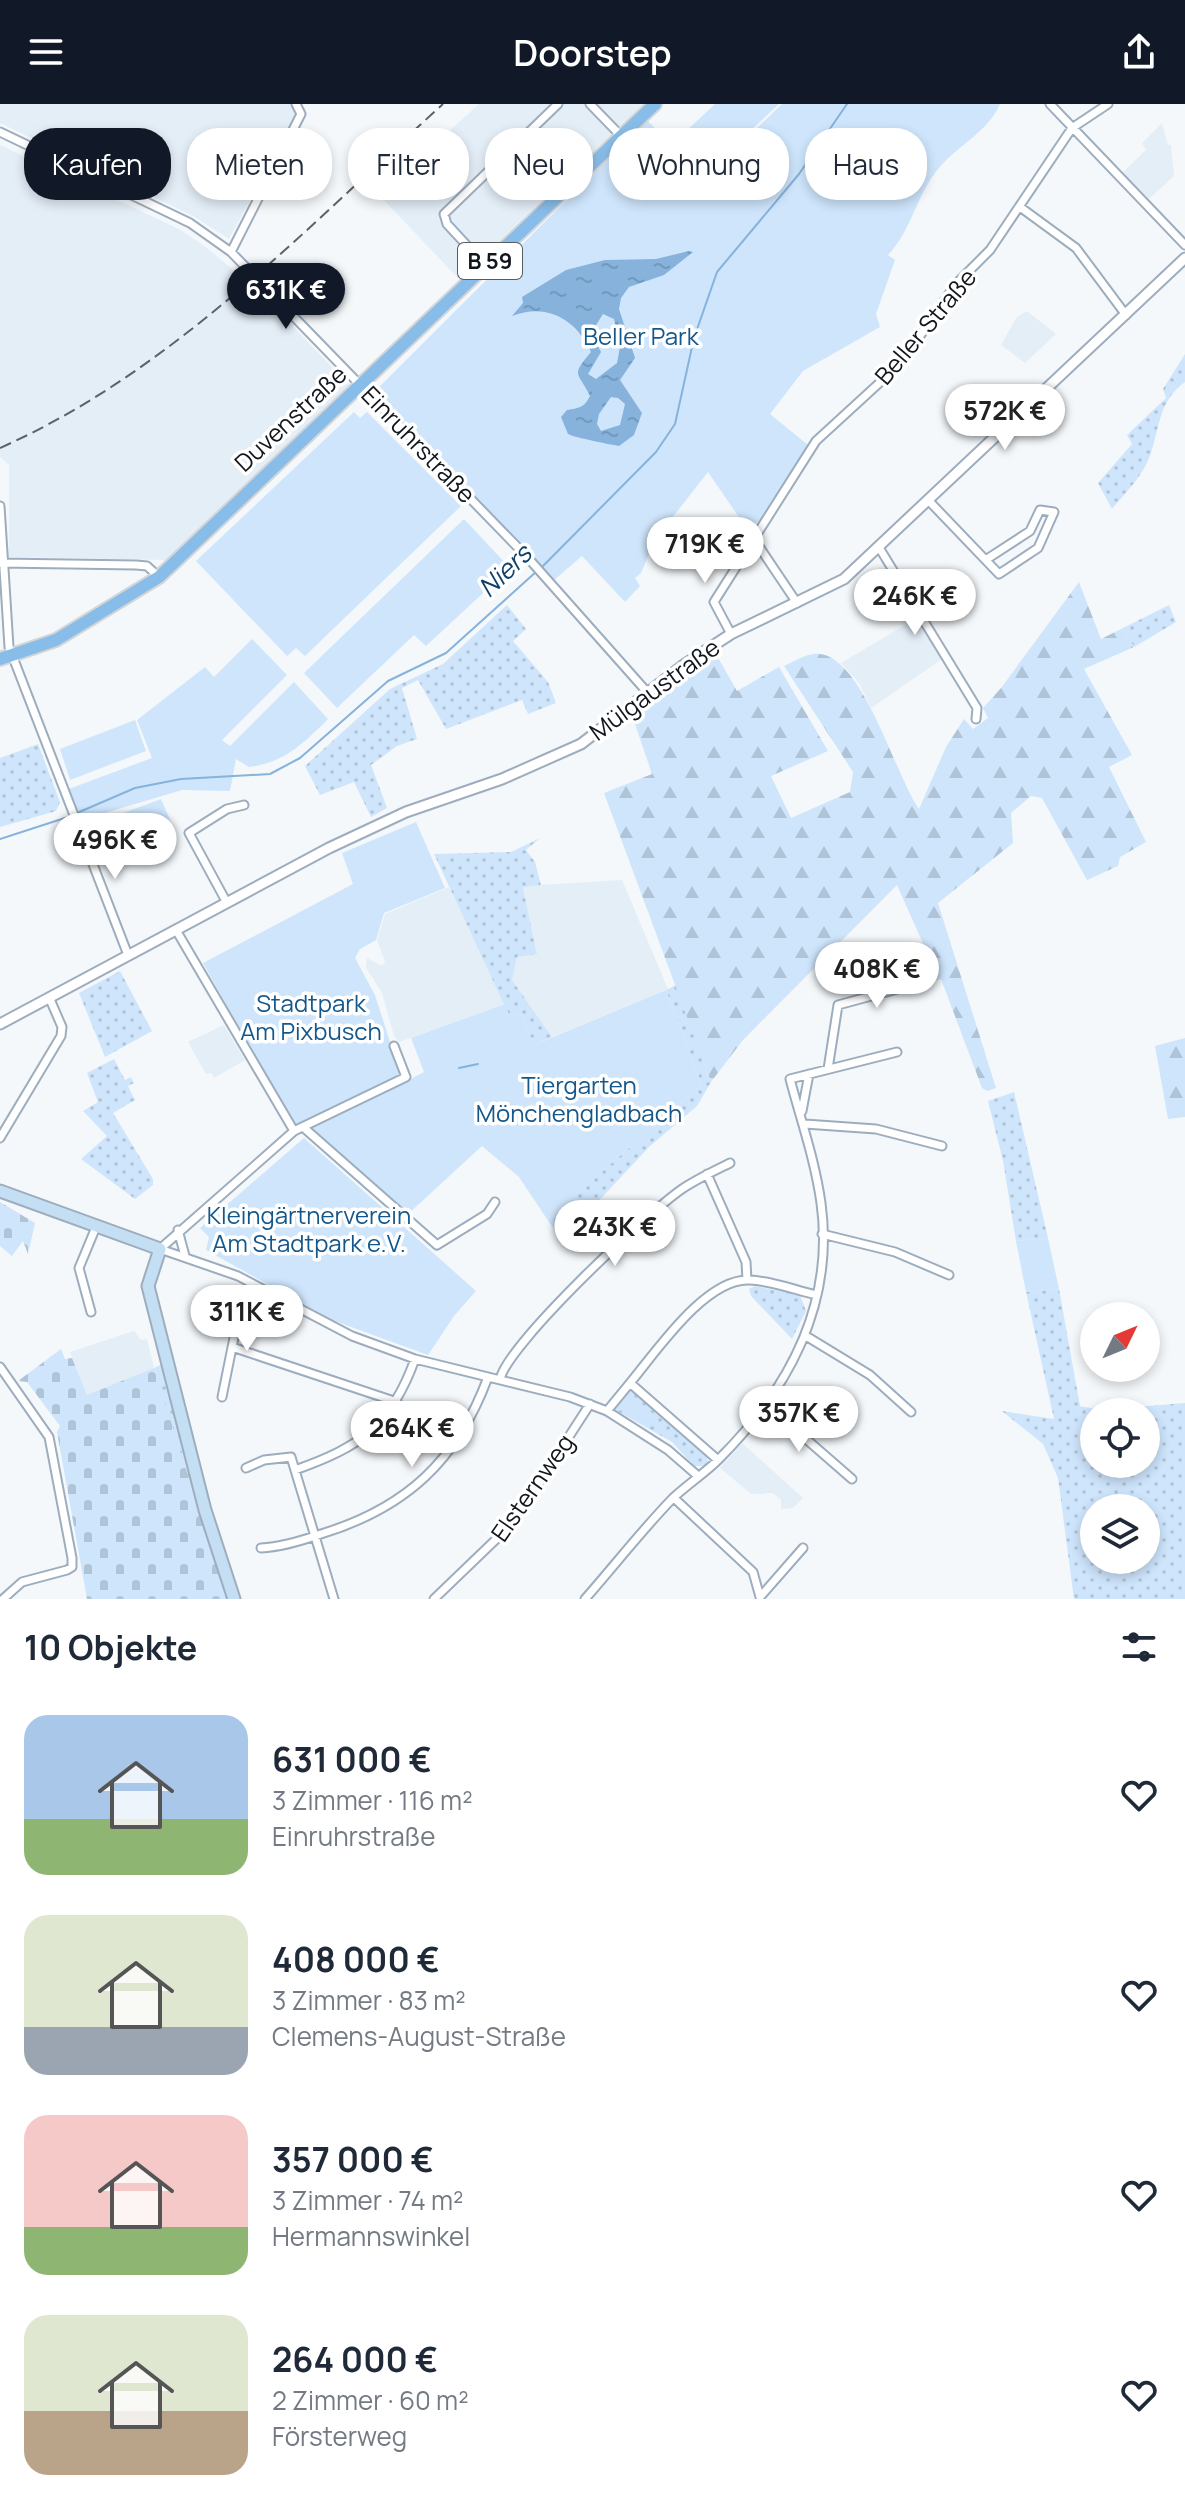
<!DOCTYPE html>
<html lang="de">
<meta charset="utf-8">
<style>
:root{--surface:#fff;--page:#f2f2f3;--text:#1f2937;--muted:#747a83;--accent:#111827}
body{margin:0;font-family:Manrope,sans-serif;background:var(--page);color:var(--text);height:100vh;display:flex;flex-direction:column;font-size:30px;white-space:nowrap}
*{box-sizing:border-box;margin:0}
p{font-size:26px;color:var(--muted)}
.icon{flex:none;width:44px;height:44px;fill:none;stroke:currentColor;stroke-width:2;stroke-linecap:round;stroke-linejoin:round}
.map{position:relative;height:1495px;overflow:hidden}
.drawer{display:flex;flex-direction:column;background:var(--surface);flex:1}
.drawer>*{flex:none}
.banner{position:absolute;left:24px;top:24px;width:1138px;height:72px;display:flex;gap:16px}
.needle{width:52px;rotate:47deg}
.buttons{position:absolute;left:1080px;top:1198px;display:grid;gap:16px}
.buttons a{display:grid;place-items:center;width:80px;height:80px;border-radius:50%;background:var(--surface);box-shadow:0 4px 12px #0003;font-size:40px}
.price{position:absolute;translate:-50% -68px;padding:0 18px;border-radius:28px;background:#fff;color:#222;font-size:26px;line-height:52px;filter:drop-shadow(0 2px 4px #0008)}
.price::after{content:'';position:absolute;left:50%;top:48px;width:24px;height:18px;margin-left:-12px;background:inherit;clip-path:polygon(0 0,100% 0,50% 100%)}
.price.selected{background:var(--accent);color:#fff}
ul{padding:0;list-style:none}
li{display:flex;align-items:center;gap:24px;height:200px;padding:0 24px}
li span{display:grid;place-items:center;flex:none;width:224px;height:160px;border-radius:24px;color:#555}
li>.icon{margin-inline-start:auto}
span .icon{width:96px;height:96px;fill:#fffc;stroke-width:1}
li b{font-size:34px}
h2{display:flex;justify-content:space-between;align-items:center;height:96px;padding:0 24px;font-size:34px}
.pill{padding:0 28px;border-radius:32px;background:var(--surface);box-shadow:0 4px 12px #0003;font-size:28px;line-height:72px}
.pill.selected{background:var(--accent);color:#fff}
header{display:flex;justify-content:space-between;align-items:center;height:104px;padding:0 24px;background:var(--accent);color:#fff;font-size:36px;font-weight:600}
.map>svg:first-child{display:block}
</style>
<header><svg class="icon" aria-label="menu" viewBox="0 0 24 24"><path d="M4 6h16M4 12h16M4 18h16"/></svg>Doorstep<svg class="icon" aria-label="share" viewBox="0 0 24 24"><path d="M12 15V3M7 8l5-5 5 5M5 13v7h14v-7"/></svg></header>
<div class="map">
<svg width="1185" height="1495" viewBox="0 0 1185 1495">
<defs>
<pattern id="grass-dots" width="8" height="8" patternUnits="userSpaceOnUse" patternTransform="scale(2)"><rect width="8" height="8" fill="#cee5fc"/><path d="M2 2h.1M6 6h.1" fill="none" stroke="#b0c4d7" stroke-width="1.8" stroke-linecap="round"/></pattern>
<pattern id="forest-firs" width="22" height="20" patternUnits="userSpaceOnUse" patternTransform="scale(2)"><rect width="22" height="20" fill="#cee5fc"/><path d="M5 1l3.5 6h-7zM16 11l3.5 6h-7z" fill="#b0c4d7"/></pattern>
<pattern id="cemetery-stones" width="16" height="16" patternUnits="userSpaceOnUse" patternTransform="scale(2)"><rect width="16" height="16" fill="#cee5fc"/><path d="M2 7V4a2 2 0 0 1 4 0v3zM10 15v-3a2 2 0 0 1 4 0v3z" fill="#b0c4d7"/></pattern>
<pattern id="water-ripples" width="26" height="14" patternUnits="userSpaceOnUse" patternTransform="scale(2)"><rect width="26" height="14" fill="#86b2dc"/><path d="M2 4q2-2 4 0t4 0M15 11q2-2 4 0t4 0" fill="none" stroke="#7398bc"/></pattern>
</defs>
<rect width="100%" height="100%" fill="#f4f8fb"/>
<path fill="#e4eef7" d="M0 0H302L229 135 193 112 0 19Z
M479 0H643L459 175 379 91Z
M1162 19 1168 41H1171L1174 72 1149 95 1123 68 1146 46 1142 39Z
M0 41 179 125 207 144 265 193 349 281 167 456 9 453V361L0 353Z
M1027 207 1056 230 1025 259 1001 241 1016 214Z
M917 514 942 555 871 604 859 579 841 559Z
M622 776 668 885 552 933 512 876 517 853 537 849 523 782Z
M449 783 505 900 399 938 394 932 382 889 366 864 367 854 382 862 385 858 377 836 385 810Z
M224 921 245 956 214 974 211 969 206 970 188 938Z
M134 1227 141 1236 147 1235 154 1264 87 1292 70 1248Z
M742 1339 803 1394 793 1404 781 1405V1396L773 1389 751 1390 720 1364Z"/>
<path fill="url(#grass-dots)" fill-rule="evenodd" d="M1185 250V278C1159 297 1160 321 1151 349 1144 371 1126 388 1112 405L1098 379 1132 340 1127 331 1166 294 1163 285Z
M507 501 526 525 513 537 548 578 556 599 528 610 522 596 446 625 418 576 402 584 417 635 397 642 371 661 387 704 371 713 354 678 320 691 305 662 390 585 443 560Z
M1169 501 1176 518 1134 543 1123 524Z
M38 640 60 698 56 707 0 723V654Z
M540 734 526 746 535 758 541 781 523 783 537 850 517 853 512 876 552 933 534 941 521 910 510 913 434 750 511 748Z
M120 867 152 927 105 953 79 889Z
M676 881 711 978 697 1002 649 1043 562 1136 547 1115 702 981 666 886Z
M114 955 125 976 131 973 134 979 128 982 135 996 113 1009 153 1075V1081L135 1095 81 1055 107 1032 83 1007 98 998 87 969Z
M1014 988 1048 1134 1016 1137 1003 1057 988 997Z
M755 1182 800 1191 806 1207 792 1235 751 1192 749 1185Z
M1059 1185 1080 1302 1100 1306 1185 1299V1495H1074L1058 1374 1043 1340 1002 1307 1054 1315 1026 1188ZM1094 1308H1146V1360H1094ZM1094 1404H1146V1456H1094Z
M162 1260 228 1495 200 1417 154 1264Z
M630 1286 705 1349 708 1357 705 1362H694L672 1338 614 1305Z"/>
<path fill="url(#forest-firs)" d="M1079 478 1101 535 1123 524 1134 543 1084 565 1132 651 1109 663 1146 738 1120 753 1118 762 1087 776 1042 694 1031 692 1011 709 1013 739 938 799 996 984 987 987 982 984 941 875 934 877 925 844 897 781 743 936 711 978 604 689 652 670 632 611 717 552 737 587 779 563 828 647 771 672 791 714 850 688 853 668 784 562C793 558 804 551 813 550 861 543 895 672 919 705L946 643 964 615 973 625 988 614 983 604 1001 584Z
M1185 934V1013L1168 1015 1155 942Z"/>
<path fill="url(#cemetery-stones)" d="M0 1098 35 1119 28 1150 23 1137 12 1152 0 1142Z
M61 1245 65 1255 72 1254 87 1291 154 1264 227 1495H87L57 1328 60 1322 27 1278 18 1277Z"/>
<path fill="#cee5fc" d="M715 0H779L712 63 682 31Z
M782 0H1000C989 27 957 42 939 64 917 89 912 126 888 151L895 156 876 210 880 223 803 267 770 310 808 341 759 417 747 425 708 368 672 414 652 443 641 469 635 474 640 482 625 498 582 452 553 477 373 289 647 16 704 75Z
M354 308 360 314 367 308 461 402 305 552 296 544 287 552 196 457Z
M464 415 510 464 426 542 414 531 337 604 304 569Z
M252 535 287 571 222 636 230 642 294 578 328 615C304 639 284 659 249 663L236 655 230 687 182 686 78 717 66 686 152 654 137 616 205 563 214 573Z
M135 616 146 647 70 676 60 645Z
M161 695 174 725 99 753 86 723Z
M416 718 445 784 384 809 376 836 360 845 355 854 375 891 395 953 409 976 424 968 411 934 505 900 510 913 521 910 534 941 666 886 702 981 547 1115 519 1073 482 1042 407 1111 311 1026 296 1027 203 859 353 780 342 749Z
M304 1034 476 1187 454 1212 428 1251 332 1216 206 1146 209 1133 200 1124Z
M1048 1134 1059 1185 1026 1188 1016 1137Z
M631 1290 658 1314 651 1323 619 1303 625 1293Z"/>
<path fill="url(#water-ripples)" fill-rule="evenodd" d="M689 147 693 148 664 171 629 183 621 194 619 205 635 254 620 276 642 309 634 331 619 342C613 341 572 333 568 330L561 313 567 306C579 304 584 304 590 292 578 267 570 273 591 248 577 216 547 198 512 212L523 199 522 193 566 166 605 156 656 155ZM603 210 614 215 620 243 617 259 596 275 588 270 601 248 591 229ZM611 293 618 294 625 300 620 321 601 327 597 320 599 310Z"/>
<g fill="none" stroke-linecap="round" stroke-linejoin="round">
<path stroke="#86b2dc" stroke-width="2" d="M542 463 656 348 675 320 694 234 717 168 799 70 847 0
M77 709 135 684 181 675 270 670 300 654 388 577 446 549 537 467
M0 735 71 712
M459 964 478 960"/>
<defs>
<path id="minor" d="M590 0 621 32
M1050 0 1185 141
M0 28 190 119 231 148 529 455 647 588
M1020 103 1076 144 1126 211
M231 148 301 10 296 0
M485 161 447 120 444 110 558 0
M929 397 999 470 1038 444 1054 408 1040 406 1030 427 987 455
M0 402 9 543 128 851
M756 438 797 499
M880 445 977 604 976 615
M1 459 136 461 147 462 159 473
M731 530 714 498 816 337 888 271 910 246 956 180 990 146 1072 24 1108 0
M227 799 189 729 227 705 244 701
M176 826 294 1027
M394 942 406 973 294 1027 160 1145 238 1172 352 1232 415 1255 570 1293 607 1307 668 1346 698 1372
M828 965 838 901 901 884 911 850
M802 1007 809 970
M805 1020 876 1025 942 1042
M303 1023 437 1141 487 1110 495 1098
M0 1034 61 932 62 923 49 893
M707 1070 746 1158 747 1176
M178 1126 185 1152
M822 1130 895 1148 949 1171
M91 1208 79 1164 96 1123
M806 1232 870 1271 911 1308
M232 1243 397 1298
M0 1263 49 1333 72 1454V1463L67 1466 22 1478 3 1495
M500 1275C509 1239 646 1110 682 1085 697 1075 714 1067 730 1059
M630 1279C656 1248 706 1173 750 1176 772 1177 795 1186 817 1191
M222 1293 241 1199
M767 1301 852 1375
M607 1307 630 1279 718 1356
M246 1364 264 1356 291 1353 334 1495
M295 1366C360 1343 391 1322 415 1255
M674 1394 753 1468 760 1493
M261 1444C281 1443 301 1437 321 1430 406 1404 457 1357 488 1273
M760 1493 803 1444
M434 1495 513 1419 590 1300
M585 1495C614 1462 642 1426 673 1394 688 1380 705 1369 719 1355 788 1286 835 1200 821 1099 815 1056 801 1017 790 975L897 948"/>
<path id="tertiary" d="M0 920 329 744 406 708 502 675 581 640 685 560 731 530 844 475 1185 154"/>
<path id="secondary" d="M0 1087 160 1145 148 1182 205 1406 234 1495"/>
<path id="primary" d="M0 555 56 536 159 473 655 0"/>
</defs>
<use href="#minor" stroke="#9dadbe" stroke-width="11"/>
<use href="#tertiary" stroke="#9dadbe" stroke-width="13"/>
<use href="#secondary" stroke="#9dadbe" stroke-width="15"/>
<use href="#primary" stroke="#d4d5d6" stroke-width="16"/>
<use href="#minor" stroke="#fff" stroke-width="7"/>
<use href="#tertiary" stroke="#fff" stroke-width="9"/>
<use href="#secondary" stroke="#c4def4" stroke-width="11"/>
<use href="#primary" stroke="#89bde9" stroke-width="12"/>
<path stroke="#5d6267" stroke-width="2" stroke-dasharray="12 6" stroke-linecap="butt" d="M0 344C173 267 305 125 443 0"/>
</g>
<g text-anchor="middle" stroke-width="7" stroke-linejoin="round" paint-order="stroke">
<rect fill="#fff" stroke="#585c60" stroke-width="2" x="458" y="139" width="64" height="36" rx="6"/>
<g font-size="22" font-weight="bold" fill="#10161c">
<text x="490" y="165">B 59</text>
</g>
<g font-size="24" fill="#10161c" stroke="#fff">
<text transform="translate(926 223) rotate(-50)" y="8">Beller Straße</text>
<text transform="translate(291 315) rotate(-43)" y="8">Duvenstraße</text>
<text transform="translate(418 341) rotate(46)" y="8">Einruhrstraße</text>
<text transform="translate(655 586) rotate(-36)" y="8">Mülgaustraße</text>
<text transform="translate(533 1384) rotate(-55)" y="8">Elsternweg</text>
</g>
<g font-size="24" fill="#14578b" stroke="#fff">
<text x="641" y="241">Beller Park</text>
<text x="311" y="908">Stadtpark<tspan x="311" dy="28">Am Pixbusch</tspan></text>
<text x="579" y="990">Tiergarten<tspan x="579" dy="28">Mönchengladbach</tspan></text>
<text x="309" y="1120">Kleingärtnerverein<tspan x="309" dy="28">Am Stadtpark e.V.</tspan></text>
</g>
<g font-size="26" font-style="italic" fill="#0f4169" stroke="#fff">
<text transform="translate(505 467) rotate(-44)" y="9">Niers</text>
</g>
</g>
</svg>
<div class="buttons">
<a><svg class="needle" viewBox="-14 -14 28 28"><path d="M0-13l5 13h-10z" fill="#e53935"/><path d="M0 13l5-13h-10z" fill="#747a83"/></svg></a>
<a><svg class="icon" aria-label="locate" viewBox="0 0 24 24"><circle cx="12" cy="12" r="6"/><path d="M12 2v4M12 18v4M2 12h4M18 12h4"/></svg></a>
<a><svg class="icon" aria-label="layers" viewBox="0 0 24 24"><path d="M12 4l9 5-9 5-9-5zM3 14l9 5 9-5"/></svg></a>
</div>
<b class="price selected" style="left:286px;top:227px">631K €</b>
<b class="price" style="left:1005px;top:348px">572K €</b>
<b class="price" style="left:705px;top:481px">719K €</b>
<b class="price" style="left:915px;top:533px">246K €</b>
<b class="price" style="left:115px;top:777px">496K €</b>
<b class="price" style="left:877px;top:906px">408K €</b>
<b class="price" style="left:615px;top:1164px">243K €</b>
<b class="price" style="left:247px;top:1249px">311K €</b>
<b class="price" style="left:799px;top:1350px">357K €</b>
<b class="price" style="left:412px;top:1365px">264K €</b>
<div class="banner">
<a class="pill selected">Kaufen</a>
<a class="pill">Mieten</a>
<a class="pill">Filter</a>
<a class="pill">Neu</a>
<a class="pill">Wohnung</a>
<a class="pill">Haus</a>
</div>
</div>
<section class="drawer">
<h2>10 Objekte<svg class="icon" aria-label="filters" viewBox="0 0 24 24"><path d="M4 7h16M4 17h16"/><circle cx="9" cy="7" r="2"/><circle cx="15" cy="17" r="2"/></svg></h2>
<ul>
<li><span style="background:linear-gradient(#a9c7e8 65%,#8fb573 0)"><svg class="icon" aria-label="home" viewBox="0 0 24 24"><path d="M3 11l9-7 9 7M6 9v11h12V9"/></svg></span><div><b>631 000 €</b><p>3 Zimmer · 116 m²</p><p>Einruhrstraße</p></div><svg class="icon" aria-label="heart" viewBox="0 0 24 24"><path d="M12 20l-8-8c-3-5 5-10 8-4 3-6 11-1 8 4z"/></svg></li>
<li><span style="background:linear-gradient(#dfe7d0 70%,#9aa5b1 0)"><svg class="icon" aria-label="home" viewBox="0 0 24 24"><path d="M3 11l9-7 9 7M6 9v11h12V9"/></svg></span><div><b>408 000 €</b><p>3 Zimmer · 83 m²</p><p>Clemens-August-Straße</p></div><svg class="icon" aria-label="heart" viewBox="0 0 24 24"><path d="M12 20l-8-8c-3-5 5-10 8-4 3-6 11-1 8 4z"/></svg></li>
<li><span style="background:linear-gradient(#f6c9c9 70%,#8fb573 0)"><svg class="icon" aria-label="home" viewBox="0 0 24 24"><path d="M3 11l9-7 9 7M6 9v11h12V9"/></svg></span><div><b>357 000 €</b><p>3 Zimmer · 74 m²</p><p>Hermannswinkel</p></div><svg class="icon" aria-label="heart" viewBox="0 0 24 24"><path d="M12 20l-8-8c-3-5 5-10 8-4 3-6 11-1 8 4z"/></svg></li>
<li><span style="background:linear-gradient(#dfe7d0 60%,#b9a48a 0)"><svg class="icon" aria-label="home" viewBox="0 0 24 24"><path d="M3 11l9-7 9 7M6 9v11h12V9"/></svg></span><div><b>264 000 €</b><p>2 Zimmer · 60 m²</p><p>Försterweg</p></div><svg class="icon" aria-label="heart" viewBox="0 0 24 24"><path d="M12 20l-8-8c-3-5 5-10 8-4 3-6 11-1 8 4z"/></svg></li>
</ul>
</section>
